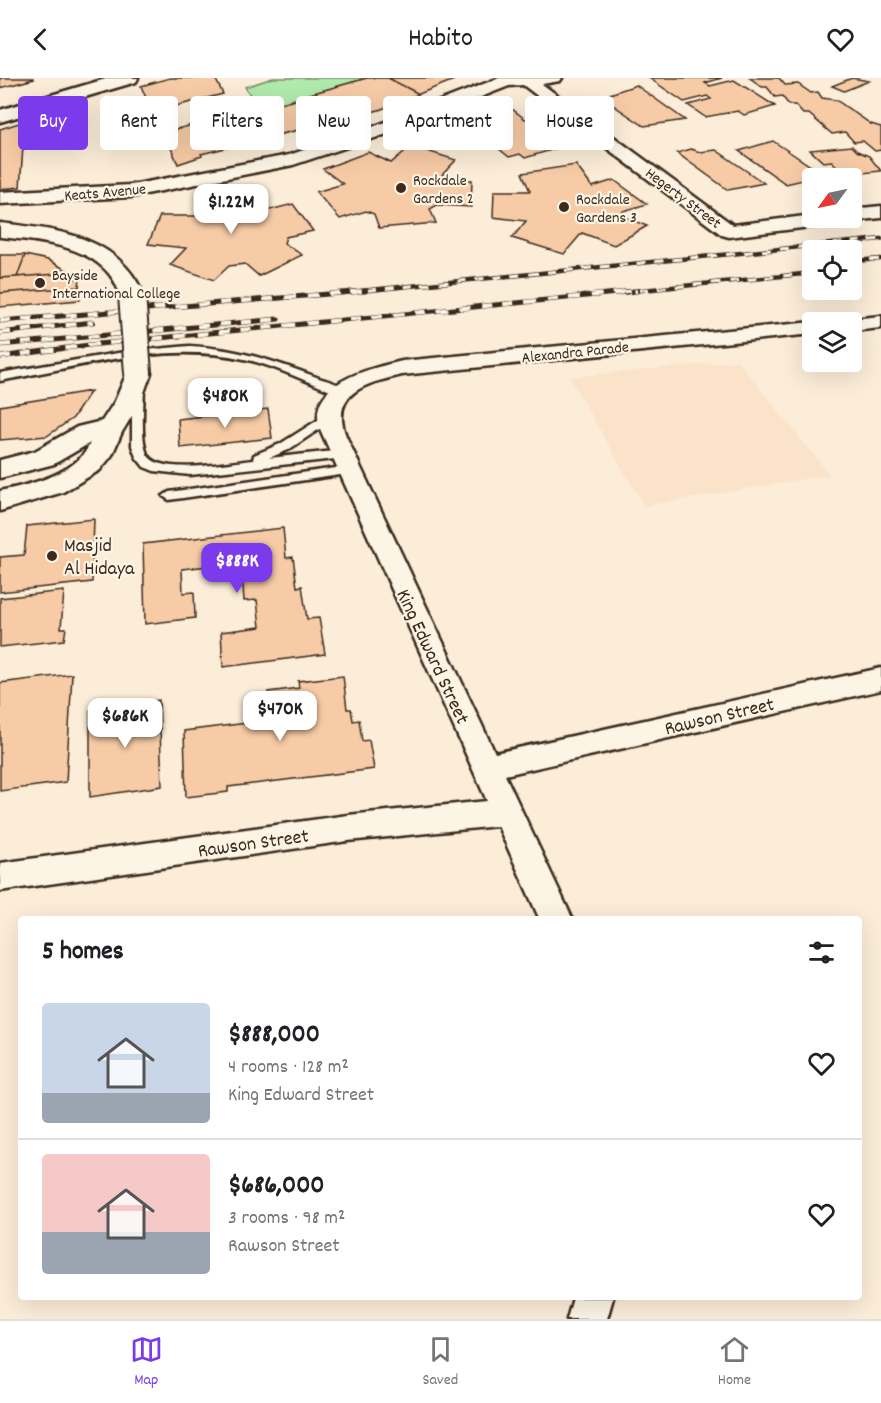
<!DOCTYPE html>
<meta charset="utf-8">
<style>
:root{--surface:#fff;--page:#f6f6f6;--text:#202124;--muted:#757577;--line:#e0e0e0;--accent:#7c3aed}
body{margin:0;font-family:Dekko,sans-serif;background:var(--page);color:var(--text);height:100vh;display:flex;flex-direction:column;font-size:22px;white-space:nowrap}
*{box-sizing:border-box;margin:0}
p{font-size:20px;color:var(--muted)}
.icon{flex:none;width:33px;height:33px;fill:none;stroke:currentColor;stroke-width:2;stroke-linecap:round;stroke-linejoin:round}
.map{position:relative;flex:1;overflow:hidden}
.side{position:absolute;left:18px;top:838px;width:844px;height:384px;display:flex;flex-direction:column;background:var(--surface);border-radius:6px;box-shadow:0 6px 24px #0002}
.side>*{flex:none}
.hud{position:absolute;left:18px;top:18px;width:846px;height:54px;display:flex;gap:12px}
.needle{width:39px;rotate:237deg}
.controls{position:absolute;left:802px;top:90px;display:grid;gap:12px}
.controls a{display:grid;place-items:center;width:60px;height:60px;border-radius:6px;background:var(--surface);box-shadow:0 6px 24px #0002;font-size:30px}
.price{position:absolute;translate:-50% -51px;padding:0 14px;border-radius:12px;background:#fff;color:#222;font-size:20px;line-height:39px;filter:drop-shadow(0 2px 3px #0008)}
.price::after{content:'';position:absolute;left:50%;top:36px;width:18px;height:14px;margin-left:-9px;background:inherit;clip-path:polygon(0 0,100% 0,50% 100%)}
.price.active{background:var(--accent);color:#fff}
ul{padding:0;list-style:none}
li{display:flex;align-items:center;gap:18px;height:150px;padding:0 24px}
li+li{border-top:2px solid var(--line)}
li span{display:grid;place-items:center;flex:none;width:168px;height:120px;border-radius:6px;color:#555}
li>.icon{margin-inline-start:auto}
span .icon{width:72px;height:72px;fill:#fffc;stroke-width:1}
li b{font-size:26px}
h2{display:flex;justify-content:space-between;align-items:center;height:72px;padding:0 24px;font-size:26px}
.chip{padding:0 21px;border-radius:6px;background:var(--surface);box-shadow:0 6px 24px #0002;font-size:21px;line-height:54px}
.chip.active{background:var(--accent);color:#fff}
header{display:flex;justify-content:space-between;align-items:center;height:78px;padding:0 24px;background:var(--surface);font-size:27px;font-weight:600}
.tabs{display:flex;justify-content:space-around;align-items:center;height:84px;border-top:2px solid var(--line);background:var(--surface);font-size:16px;color:var(--muted)}
.tabs a{display:grid;justify-items:center;gap:3px}
.tabs .active{color:var(--accent)}
.map>svg:first-child{display:block}
</style>
<header><svg class="icon" aria-label="back" viewBox="0 0 24 24"><path d="M15 5l-7 7 7 7"/></svg>Habito<svg class="icon" aria-label="heart" viewBox="0 0 24 24"><path d="M12 20l-8-8c-3-5 5-10 8-4 3-6 11-1 8 4z"/></svg></header>
<div class="map">
<svg width="881" height="1241" viewBox="0 0 881 1241">
<rect width="100%" height="100%" fill="#fbedd8"/>
<filter id="ink" filterUnits="userSpaceOnUse"><feTurbulence type="fractalNoise" baseFrequency=".0167" numOctaves="2"/><feDisplacementMap in="SourceGraphic" scale="12" xChannelSelector="R" yChannelSelector="G"/><feConvolveMatrix kernelMatrix="1 2 1 2 8 2 1 2 1" color-interpolation-filters="sRGB"/></filter>
<g filter="url(#ink)">
<path fill="#fae3c9" d="M738 283 830 397 644 428 569 299Z"/>
<path fill="#b1eaad" stroke="#768a66" stroke-width="1.5" d="M273 0H367L259 31 245 9Z"/>
<path fill="#f7cba6" stroke="#3b2a1e" stroke-width="1.5" d="M0 0H33L34 1 0 10Z
M170 0H215L223 16 152 34 141 8Z
M367 0H388L419 16 379 32 201 76 202 78 178 86 164 54 304 20 303 18Z
M388 0H459L419 16Z
M649 0H722L705 5 710 8 734 2 775 28 744 37 738 33 705 39 688 27 711 21 707 18 684 24Z
M750 0H779L785 7 798 6 811 15 818 14 822 20 836 22 871 46 881 49V72L875 73 863 63 854 64 845 54 832 56 809 36H803L795 27H789L782 18 775 19 767 9H762Z
M852 0 869 3 844 13 832 8Z
M636 7 685 42 644 48 601 19Z
M502 23 525 41 529 40 527 38 539 40 555 50 541 54 561 69 525 80 520 76 509 79 466 44 477 41 471 35Z
M25 43 20 109 0 111V51Z
M773 63 824 97 786 106 739 73Z
M411 68 456 82 442 97 445 101 472 102 471 129 437 127 430 131 436 145 379 150 374 136 366 133 340 141 316 114 343 106 323 91 368 74 391 85Z
M852 68 857 73 869 78 881 93 844 97 832 83 823 84 810 72Z
M691 71 700 74 716 72 764 105 728 112 677 75Z
M576 87 592 109 614 102 647 126 623 133 622 138 647 148 614 167 582 155 564 176 512 160 526 143 493 139 494 113H530L522 95Z
M254 112 260 132 266 133 293 126 313 153 286 159 284 165 302 177 259 198 245 186 229 188 214 202 170 187 186 170 148 166 160 138H199L201 116Z
M0 177H25L17 199 0 200Z
M25 177 48 182 72 195 17 199Z
M72 195 71 201 80 200 79 209 0 215V200Z
M79 209 80 222 0 229V215Z
M91 313 73 340 47 358 0 362V328Z
M268 331 272 360 180 370 178 341Z
M94 441 92 504 0 514V479L24 477 27 448Z
M283 450 286 480 293 479 297 509 302 508 307 541 319 540 325 576 223 589 221 554 260 549 257 522 244 523 242 494 255 492 254 483 182 491 183 515 194 514 195 540 145 546 143 466Z
M64 513 61 550H66L64 562 0 569V520Z
M72 596 66 704 0 713V605Z
M343 598 347 631H351L353 643 359 642 362 663 369 662 374 691 228 709V714L186 719 184 653 271 642 268 614 299 610 298 603Z
M159 622 162 708 90 719V632Z"/>
<g fill="none" stroke-linecap="round" stroke-linejoin="round">
<defs>
<path id="service" d="M189 268C235 270 275 283 319 300 328 303 341 306 348 313L346 316H338C307 304 276 288 244 281 164 263 79 289 0 303V295L124 274Z
M138 303 144 307C144 325 140 360 147 376 158 399 231 384 253 382L254 377 280 366 329 335 335 339 333 342 288 372 269 380 344 372 350 376 344 380 190 397 154 393 144 389 136 379 132 368V307Z
M350 388 354 389V395L169 422 163 418 169 414Z"/>
<path id="minor" d="M499 0H562L560 3 542 6 733 147 813 137V140H845L835 146 729 159 722 157 523 7 509 8 387 56 293 87 131 119 0 126V114L131 107 289 77 375 48Z
M881 128V140L852 143 844 140H852V131Z
M881 238V250L852 253V244H843L852 241Z
M813 244H816H813V256L402 297C367 305 329 314 346 358L495 675 881 590V612L505 697 573 842H540L498 748 348 763 0 813V785L348 737 487 723 320 351C306 304 369 291 402 283Z
M573 1220H613L607 1241H567Z"/>
<path id="primary" d="M0 145C59 152 117 157 144 217L140 222H124C119 215 117 207 113 201 90 166 37 163 0 159Z
M138 287 147 290 151 295 141 323 122 354 112 377 100 392 63 414 0 433V413C29 407 78 396 90 365L54 386 0 400V382L35 373 77 349 102 343 115 323 129 290Z"/>
<path id="trunk" d="M109 0H138L136 4 0 44V32Z"/>
</defs>
<use href="#service" stroke="#3b2a1e" stroke-width="5"/>
<use href="#minor" stroke="#3b2a1e" stroke-width="5"/>
<use href="#primary" stroke="#3b2a1e" stroke-width="5"/>
<use href="#trunk" stroke="#3b2a1e" stroke-width="5"/>
<use href="#service" fill="#fcf5e5" fill-rule="evenodd"/>
<use href="#minor" fill="#fcf5e5" fill-rule="evenodd"/>
<use href="#primary" fill="#fcf5e5" fill-rule="evenodd"/>
<use href="#trunk" fill="#fcf5e5" fill-rule="evenodd"/>
<defs>
<path id="rail-far1" d="M852 183 881 181
M350 214 881 161
M622 214 813 195"/>
<path id="rail" d="M0 243 365 213
M0 255 93 244
M0 267 278 241
M0 279 89 267 637 213"/>
</defs>
<use href="#rail-far1" stroke="#3b2a1e" stroke-width="4.5"/>
<use href="#rail" stroke="#3b2a1e" stroke-width="5"/>
<use href="#rail-far1" stroke="#fcf5e5" stroke-width="3" stroke-dasharray="9" stroke-linecap="butt"/>
<use href="#rail" stroke="#fcf5e5" stroke-width="4" stroke-dasharray="11" stroke-linecap="butt"/>
<defs>
<path id="primary-bridge" d="M132 217 138 295"/>
</defs>
<use href="#primary-bridge" stroke="#3b2a1e" stroke-width="30" stroke-linecap="butt"/>
<use href="#primary-bridge" stroke="#fcf5e5" stroke-width="26"/>
</g>
</g>
<g fill="#3b2a1e" stroke="#fcf5e5" stroke-width="2">
<circle cx="401" cy="110" r="6"/>
<circle cx="564" cy="129" r="6"/>
<circle cx="40" cy="205" r="6"/>
<circle cx="52" cy="478" r="6"/>
</g>
<g text-anchor="middle" stroke-width="4.5" stroke-linejoin="round" paint-order="stroke">
<g font-size="16" fill="#3b2a1e" stroke="#fcf5e5" text-anchor="start">
<text x="413" y="107">Rockdale<tspan x="413" dy="18">Gardens 2</tspan></text>
<text x="576" y="126">Rockdale<tspan x="576" dy="18">Gardens 3</tspan></text>
<text x="52" y="202">Bayside<tspan x="52" dy="18">International College</tspan></text>
</g>
<g font-size="16" fill="#3b2a1e" stroke="#fcf5e5">
<text transform="translate(105 113) rotate(-5)" y="6">Keats Avenue</text>
<text transform="translate(684 119) rotate(37)" y="6">Hegerty Street</text>
<text transform="translate(575 273) rotate(-6)" y="6">Alexandra Parade</text>
</g>
<g font-size="20" fill="#3b2a1e" stroke="#fcf5e5" text-anchor="start">
<text x="64" y="473">Masjid<tspan x="64" dy="23">Al Hidaya</tspan></text>
</g>
<g font-size="20" fill="#3b2a1e" stroke="#fcf5e5">
<text transform="translate(434 578) rotate(65)" y="7">King Edward Street</text>
<text transform="translate(719 637) rotate(-13)" y="7">Rawson Street</text>
<text transform="translate(253 764) rotate(-8)" y="7">Rawson Street</text>
</g>
</g>
</svg>
<div class="controls">
<a><svg class="needle" viewBox="-14 -14 28 28"><path d="M0-13l5 13h-10z" fill="#e53935"/><path d="M0 13l5-13h-10z" fill="#757577"/></svg></a>
<a><svg class="icon" aria-label="locate" viewBox="0 0 24 24"><circle cx="12" cy="12" r="6"/><path d="M12 2v4M12 18v4M2 12h4M18 12h4"/></svg></a>
<a><svg class="icon" aria-label="layers" viewBox="0 0 24 24"><path d="M12 4l9 5-9 5-9-5zM3 14l9 5 9-5"/></svg></a>
</div>
<b class="price" style="left:231px;top:157px">$1.22M</b>
<b class="price" style="left:225px;top:351px">$480K</b>
<b class="price active" style="left:237px;top:516px">$888K</b>
<b class="price" style="left:280px;top:664px">$470K</b>
<b class="price" style="left:125px;top:671px">$686K</b>
<div class="hud">
<a class="chip active">Buy</a>
<a class="chip">Rent</a>
<a class="chip">Filters</a>
<a class="chip">New</a>
<a class="chip">Apartment</a>
<a class="chip">House</a>
</div>
<section class="side">
<h2>5 homes<svg class="icon" aria-label="filters" viewBox="0 0 24 24"><path d="M4 7h16M4 17h16"/><circle cx="9" cy="7" r="2"/><circle cx="15" cy="17" r="2"/></svg></h2>
<ul>
<li><span style="background:linear-gradient(#c9d6e8 75%,#9aa5b1 0)"><svg class="icon" aria-label="home" viewBox="0 0 24 24"><path d="M3 11l9-7 9 7M6 9v11h12V9"/></svg></span><div><b>$888,000</b><p>4 rooms · 128 m²</p><p>King Edward Street</p></div><svg class="icon" aria-label="heart" viewBox="0 0 24 24"><path d="M12 20l-8-8c-3-5 5-10 8-4 3-6 11-1 8 4z"/></svg></li>
<li><span style="background:linear-gradient(#f6c9c9 65%,#9aa5b1 0)"><svg class="icon" aria-label="home" viewBox="0 0 24 24"><path d="M3 11l9-7 9 7M6 9v11h12V9"/></svg></span><div><b>$686,000</b><p>3 rooms · 98 m²</p><p>Rawson Street</p></div><svg class="icon" aria-label="heart" viewBox="0 0 24 24"><path d="M12 20l-8-8c-3-5 5-10 8-4 3-6 11-1 8 4z"/></svg></li>
</ul>
</section>
</div>
<nav class="tabs">
<a class="active"><svg class="icon" aria-label="map" viewBox="0 0 24 24"><path d="M3 6l6-2 6 2 6-2v14l-6 2-6-2-6 2zM9 4v14M15 6v14"/></svg>Map</a>
<a><svg class="icon" aria-label="saved" viewBox="0 0 24 24"><path d="M7 4h10v16l-5-4-5 4z"/></svg>Saved</a>
<a><svg class="icon" aria-label="home" viewBox="0 0 24 24"><path d="M3 11l9-7 9 7M6 9v11h12V9"/></svg>Home</a>
</nav>
